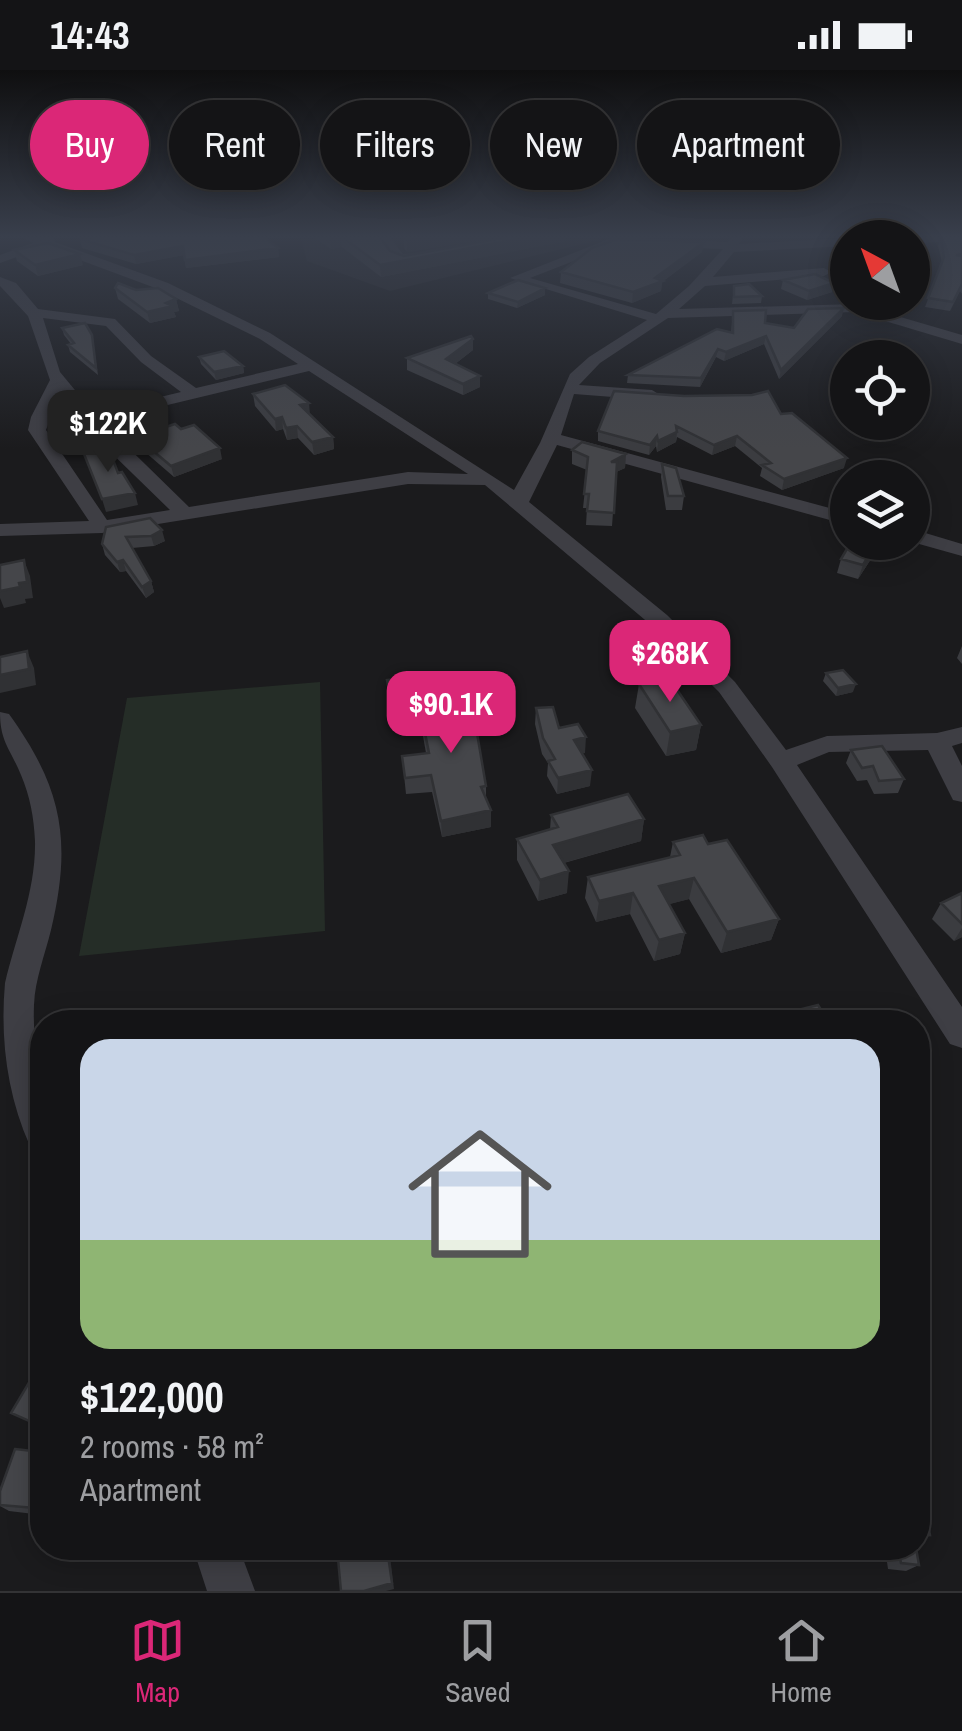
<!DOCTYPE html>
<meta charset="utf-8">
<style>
:root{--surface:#141416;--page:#1d1d1f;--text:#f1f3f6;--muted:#9d9ea1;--line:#333335;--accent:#db2777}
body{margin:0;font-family:"Archivo Narrow",sans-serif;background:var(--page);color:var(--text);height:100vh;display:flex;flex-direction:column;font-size:38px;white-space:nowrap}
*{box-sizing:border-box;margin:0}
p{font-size:32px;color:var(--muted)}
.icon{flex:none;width:55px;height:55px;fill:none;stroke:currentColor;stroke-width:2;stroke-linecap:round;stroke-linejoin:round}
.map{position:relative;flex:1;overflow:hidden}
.side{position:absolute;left:30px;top:940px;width:900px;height:550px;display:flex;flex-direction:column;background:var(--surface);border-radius:40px;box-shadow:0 5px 25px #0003,0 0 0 2px var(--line)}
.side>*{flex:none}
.hud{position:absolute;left:30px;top:30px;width:902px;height:90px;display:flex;gap:20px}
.needle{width:65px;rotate:319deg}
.buttons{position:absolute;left:830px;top:150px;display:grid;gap:20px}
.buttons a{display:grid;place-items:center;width:100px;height:100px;border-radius:50%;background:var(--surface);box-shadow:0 5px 25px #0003,0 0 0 2px var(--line);font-size:50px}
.price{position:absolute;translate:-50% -85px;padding:0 22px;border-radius:20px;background:var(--accent);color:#fff;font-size:32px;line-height:65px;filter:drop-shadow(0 2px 5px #0008)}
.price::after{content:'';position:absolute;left:50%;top:60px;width:30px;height:22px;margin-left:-15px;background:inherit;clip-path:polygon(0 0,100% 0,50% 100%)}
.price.selected{background:#222;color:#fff}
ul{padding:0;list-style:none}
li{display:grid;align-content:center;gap:20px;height:530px;padding:0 50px}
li+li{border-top:2px solid var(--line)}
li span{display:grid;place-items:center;height:310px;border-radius:30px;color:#555}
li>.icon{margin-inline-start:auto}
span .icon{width:180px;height:180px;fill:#fffc;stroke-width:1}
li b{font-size:42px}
.chip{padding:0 35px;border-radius:45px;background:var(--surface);box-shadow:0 5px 25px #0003,0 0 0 2px var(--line);font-size:35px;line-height:90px}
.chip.selected{background:var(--accent);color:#fff}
.status{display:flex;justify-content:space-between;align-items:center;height:70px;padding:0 50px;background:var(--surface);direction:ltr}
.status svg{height:28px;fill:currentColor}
.dock{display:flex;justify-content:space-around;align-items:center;height:140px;border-top:2px solid var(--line);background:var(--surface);font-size:28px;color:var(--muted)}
.dock a{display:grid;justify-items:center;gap:5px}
.dock .selected{color:var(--accent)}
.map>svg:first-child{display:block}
</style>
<div class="status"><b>14:43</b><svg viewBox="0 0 49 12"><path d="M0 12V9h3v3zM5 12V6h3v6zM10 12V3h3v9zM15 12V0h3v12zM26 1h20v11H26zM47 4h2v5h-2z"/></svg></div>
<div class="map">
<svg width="962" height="1521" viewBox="0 0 962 1521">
<rect width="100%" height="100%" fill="#1b1b1d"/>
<path fill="#27272a" d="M300 166H615L390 221 307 191Z"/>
<path fill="#252d27" d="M320 612 325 861 79 886 127 628Z"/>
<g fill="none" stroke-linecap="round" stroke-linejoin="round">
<path fill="#3e3e44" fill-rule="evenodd" d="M20 166 54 168 55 172 168 213 270 263 514 420 540 373 570 304 589 287 647 250 510 208 614 167 728 172 732 166H744L739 174 848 168V176L734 182 713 207 824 198 831 202 824 206 705 216 679 239 856 234 962 265V274L855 242 668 248 600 293 579 315 652 320 660 325 652 330 574 324 561 365 848 443V455L557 375 529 432 667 545 735 612 786 680 827 666 937 663 962 657V673L952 676 962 696V732L953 730 928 680 829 682 797 695 962 937V978L950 974 772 697 719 622 651 555 485 415 408 414 102 463 0 466V454L89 451 28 360 31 347 50 310 28 246 0 216V207L16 213 38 239 115 249 151 286 196 318 298 294 260 269 158 219 45 177 0 193V185L33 173ZM615 175 723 179 689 216 656 244 530 208ZM43 248 106 256 141 292 181 322 94 343 60 302ZM309 301 468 404 408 402 189 437 101 351ZM60 323 96 368 170 440 107 450 46 360Z
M377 166H389L403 184 425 183 431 187 425 191H394Z
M910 166H962V171L912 173V168H907Z
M912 459 962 474V486L912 472Z
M0 642 9 644C63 719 72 771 51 860 45 885 35 909 34 935 32 984 45 1032 42 1081L30 1076C7 1025 0 968 5 913 16 866 36 821 35 771 34 748 30 726 21 705 10 678 0 672 0 642Z
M193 1478H239L255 1521H207Z"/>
</g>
<path fill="#3b3c40" d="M312 166H379L390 181 404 186 566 171 381 207 342 177 331 179Z
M404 166H504L407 182 404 178Z
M849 166H911L914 169 912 175V168H851Z
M962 166V224L960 221 950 241 925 237 942 193 938 176 941 168Z
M80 169 278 178 279 187 186 198 184 185 136 194 82 178Z
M14 180 83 195 38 206 17 191Z
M702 182 662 212 661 221 632 233 560 213 561 202Z
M783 210 832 222 807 230 781 219Z
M734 216 762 226 761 233 732 234Z
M115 218 136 220 176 229 179 241 174 242 176 247 150 253 118 229Z
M545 218V225L517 238 488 229V223Z
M733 241 765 253 794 258 842 246 779 309 764 274 724 291 716 287 700 317 627 313 628 305 731 263Z
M62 258 92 265 98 305 70 282 68 275 71 274 64 265Z
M473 280 455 294 480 317 463 325 407 300V288Z
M199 287 243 296 244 303 216 310 201 294Z
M253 324 310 345 333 367 334 379 314 385 298 368 287 370 283 359 276 361 255 336Z
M781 344 844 398 782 420 760 406 762 398 735 376 712 385 677 367 676 372 657 382 656 376 649 385 598 371V361Z
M120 353 153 361 181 359 222 389 174 407 123 363Z
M572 380 626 384 625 398 616 402 612 456 586 455 587 438H583L587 400 572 394Z
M662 394 684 426 682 440H666L661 407Z
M150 448 165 471 154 476 132 478 151 511 154 522 146 528 126 501 120 502 105 485 102 474Z
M875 475 871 489 858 509 837 503 841 489Z
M962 576V594L957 588Z
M826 603 853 622 836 626 823 611Z
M387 610 411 650 412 658 396 660Z
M639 614 701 655 696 680 666 686 635 638Z
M418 628 486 716V728L491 757 442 767 432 722 406 724 402 686 426 683 419 644Z
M536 638 585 683H582L590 716 557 724 547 706 548 693 542 684 535 654Z
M851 680 904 709 898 723 874 724 867 710 857 711 846 693Z
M551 745 644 749 641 771 564 793 567 823 538 831 517 790V769L550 760Z
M673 772 708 774 779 849 771 870 721 883 689 829 669 834 685 863 680 884 654 891 630 844 596 852 585 828 588 807 670 787Z
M962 823V867L954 871 932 849 941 833Z
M790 942 828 951 852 952H785Z
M42 1382V1445L9 1441 0 1436V1421Z
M918 1434 930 1465 918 1471Z
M885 1478H916L919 1495 906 1501 888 1499Z"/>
<path fill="#303134" d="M341 166 342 177 331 179 330 168Z
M435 166H504L407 182V170Z
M534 166H566V171L381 207 380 195Z
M704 172 702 182 662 212 661 221 632 233 633 222 655 208Z
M183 176 184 185 136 194 134 185Z
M278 178 279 187 186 198 185 190Z
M80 184 83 195 38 206 35 195Z
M834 213 832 222 807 230 809 221Z
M545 218V225L517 238 518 232Z
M176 229 179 241 174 242 176 247 150 253 147 242 166 233Z
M844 238 842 246 779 309 781 300Z
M766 266 764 274 724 291 726 282Z
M473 269V280L446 301V289Z
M718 279 716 287 700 317 701 308Z
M243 296 244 303 216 310 214 302Z
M480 306V317L463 325V314Z
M309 333 310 345 300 335Z
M282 347 283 359 276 361 275 349Z
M297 356 298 368 287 370 286 358Z
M677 362 676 372 657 382 658 371Z
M657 366 656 376 649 385 650 375Z
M737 366 735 376 712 385 714 375Z
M333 367 334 379 314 385 312 372Z
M220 378 222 389 174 407 171 396Z
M626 384 625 398 610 405 611 392Z
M847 388 844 398 782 420 784 409Z
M135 423 138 435 106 442 102 429Z
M162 460 165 471 154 476 151 466Z
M875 475 871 489 858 509 863 495Z
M24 490 30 506 33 528 25 529 26 533 4 538 0 528V521L19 513Z
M123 490 126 501 120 502 117 492Z
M151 511 154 522 146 528 142 517Z
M27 581 34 598 36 615 0 623V605Z
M856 614 853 622 836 626 838 618Z
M701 655 696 680 666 686 670 662Z
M586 667 585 683 572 686 574 670Z
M592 700 590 716 557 724 558 708Z
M491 740V757L442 767 441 751Z
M644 749 641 771 552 796 553 775Z
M569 801 567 823 538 831 540 810Z
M694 808 689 829 655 838 659 816Z
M633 823 630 844 596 852 599 831Z
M779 849 771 870 721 883 727 862Z
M962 858V867L954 871Z
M685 863 680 884 654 891 659 870Z
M42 1328V1343L35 1356 29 1351Z
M42 1415V1443L35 1438Z
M387 1478H389L394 1519 386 1521H364Z"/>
<path fill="#45464a" stroke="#303134" stroke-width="2.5" d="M106 166H263L278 178 185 190 183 176 134 185 80 169Z
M341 166H379L390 181 404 186 512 166H534L380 195Z
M404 166H435L407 170Z
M962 166V184L956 185 962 186V214L953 232 928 228 944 187 941 168Z
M617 169 704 172 655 208 663 211 633 222 561 202 592 178Z
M48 173 80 184 35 195 14 180Z
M815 204 834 213 809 221 783 210Z
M518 210 545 218 518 232 488 223Z
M118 213 136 220 158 218 176 229 166 233 173 236 147 242 115 218Z
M749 214 762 226 734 227V216Z
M844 238 781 300 766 266 726 282 718 279 701 308 628 305 717 259 733 263V241L766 240 765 253 794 258 808 239Z
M85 253 92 265 96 298 68 275 74 273 62 258Z
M471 266 473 269 446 289 480 306 463 314 407 288Z
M224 281 243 296 214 302 199 287Z
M285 315 309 333 300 335 333 367 312 372 297 356 286 358 282 347 275 349 253 324Z
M614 321 684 326 752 325 768 321 781 344 792 343 847 388 784 409 762 395 771 393 737 366 714 375 676 356 677 362 658 371 657 366 650 375 598 361Z
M142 346 153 361 175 354 181 359 194 355 220 378 171 396 120 353Z
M582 372 626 384 611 392H617L614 443 587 441 589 424H584L588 387 572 380Z
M109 379 118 403 122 402 135 423 102 429 84 384Z
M662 394 676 398 684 426H668Z
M150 448 162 460 151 466 126 467 151 511 142 517 123 490 117 492 102 474 106 457Z
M851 472H868L875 475 863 495 841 489Z
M24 490 27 512 19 513 20 517 0 521V495Z
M27 581 29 599 0 605V587Z
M843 600 856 614 838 618 826 603Z
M405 608 411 650 395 652 387 610Z
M669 608 701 655 670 662 639 614Z
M470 622 486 716 481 717 491 740 441 751 431 705 405 708 402 686 429 683 418 628Z
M553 637 559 658 578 654 586 667 574 670 592 700 558 708 548 691 555 689 543 668 536 638Z
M882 676 904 709 879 711 873 696 862 698 851 680Z
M628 724 644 749 553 775 569 801 540 810 517 769 558 757 551 745Z
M703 765 708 774 727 770 779 849 727 862 694 808 659 816 685 863 659 870 633 823 599 831 588 807 680 785 673 772Z
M962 823V854L941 833Z
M818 935 828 951 848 946 852 952H796L790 942Z
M37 1299 42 1301V1328L29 1351 11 1343Z
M15 1379 42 1382V1415L35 1438 0 1435V1421Z
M918 1434H924L930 1465 918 1464Z
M337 1478H387L392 1513 364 1521H341Z
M898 1478H916L919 1495 901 1493Z"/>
<linearGradient id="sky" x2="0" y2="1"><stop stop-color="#0f0f10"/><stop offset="0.44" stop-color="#393f4c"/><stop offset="1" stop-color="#393f4c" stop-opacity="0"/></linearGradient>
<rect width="962" height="379" fill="url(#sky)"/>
</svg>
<div class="buttons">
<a><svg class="needle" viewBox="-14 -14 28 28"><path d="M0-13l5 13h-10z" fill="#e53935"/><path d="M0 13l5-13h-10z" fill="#9d9ea1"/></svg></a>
<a><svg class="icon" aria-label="locate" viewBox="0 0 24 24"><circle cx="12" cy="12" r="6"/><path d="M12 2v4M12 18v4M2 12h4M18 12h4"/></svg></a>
<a><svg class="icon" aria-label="layers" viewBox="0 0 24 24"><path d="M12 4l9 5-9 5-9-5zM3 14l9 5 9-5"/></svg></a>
</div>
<b class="price selected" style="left:108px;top:405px">$122K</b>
<b class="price" style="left:670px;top:635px">$268K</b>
<b class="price" style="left:451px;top:686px">$90.1K</b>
<div class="hud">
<a class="chip selected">Buy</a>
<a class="chip">Rent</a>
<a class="chip">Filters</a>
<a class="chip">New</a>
<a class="chip">Apartment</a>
</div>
<section class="side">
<ul>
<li><span style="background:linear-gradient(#c9d6e8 65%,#8fb573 0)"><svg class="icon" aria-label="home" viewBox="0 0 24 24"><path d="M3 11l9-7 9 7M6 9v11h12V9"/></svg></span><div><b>$122,000</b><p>2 rooms · 58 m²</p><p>Apartment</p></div></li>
</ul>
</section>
</div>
<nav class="dock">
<a class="selected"><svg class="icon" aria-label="map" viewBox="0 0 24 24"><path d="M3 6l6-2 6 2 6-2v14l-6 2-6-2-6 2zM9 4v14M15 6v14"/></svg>Map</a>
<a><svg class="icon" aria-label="saved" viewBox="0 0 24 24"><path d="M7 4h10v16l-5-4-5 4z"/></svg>Saved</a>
<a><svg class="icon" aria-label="home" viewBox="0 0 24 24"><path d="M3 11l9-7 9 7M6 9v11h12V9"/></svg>Home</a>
</nav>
